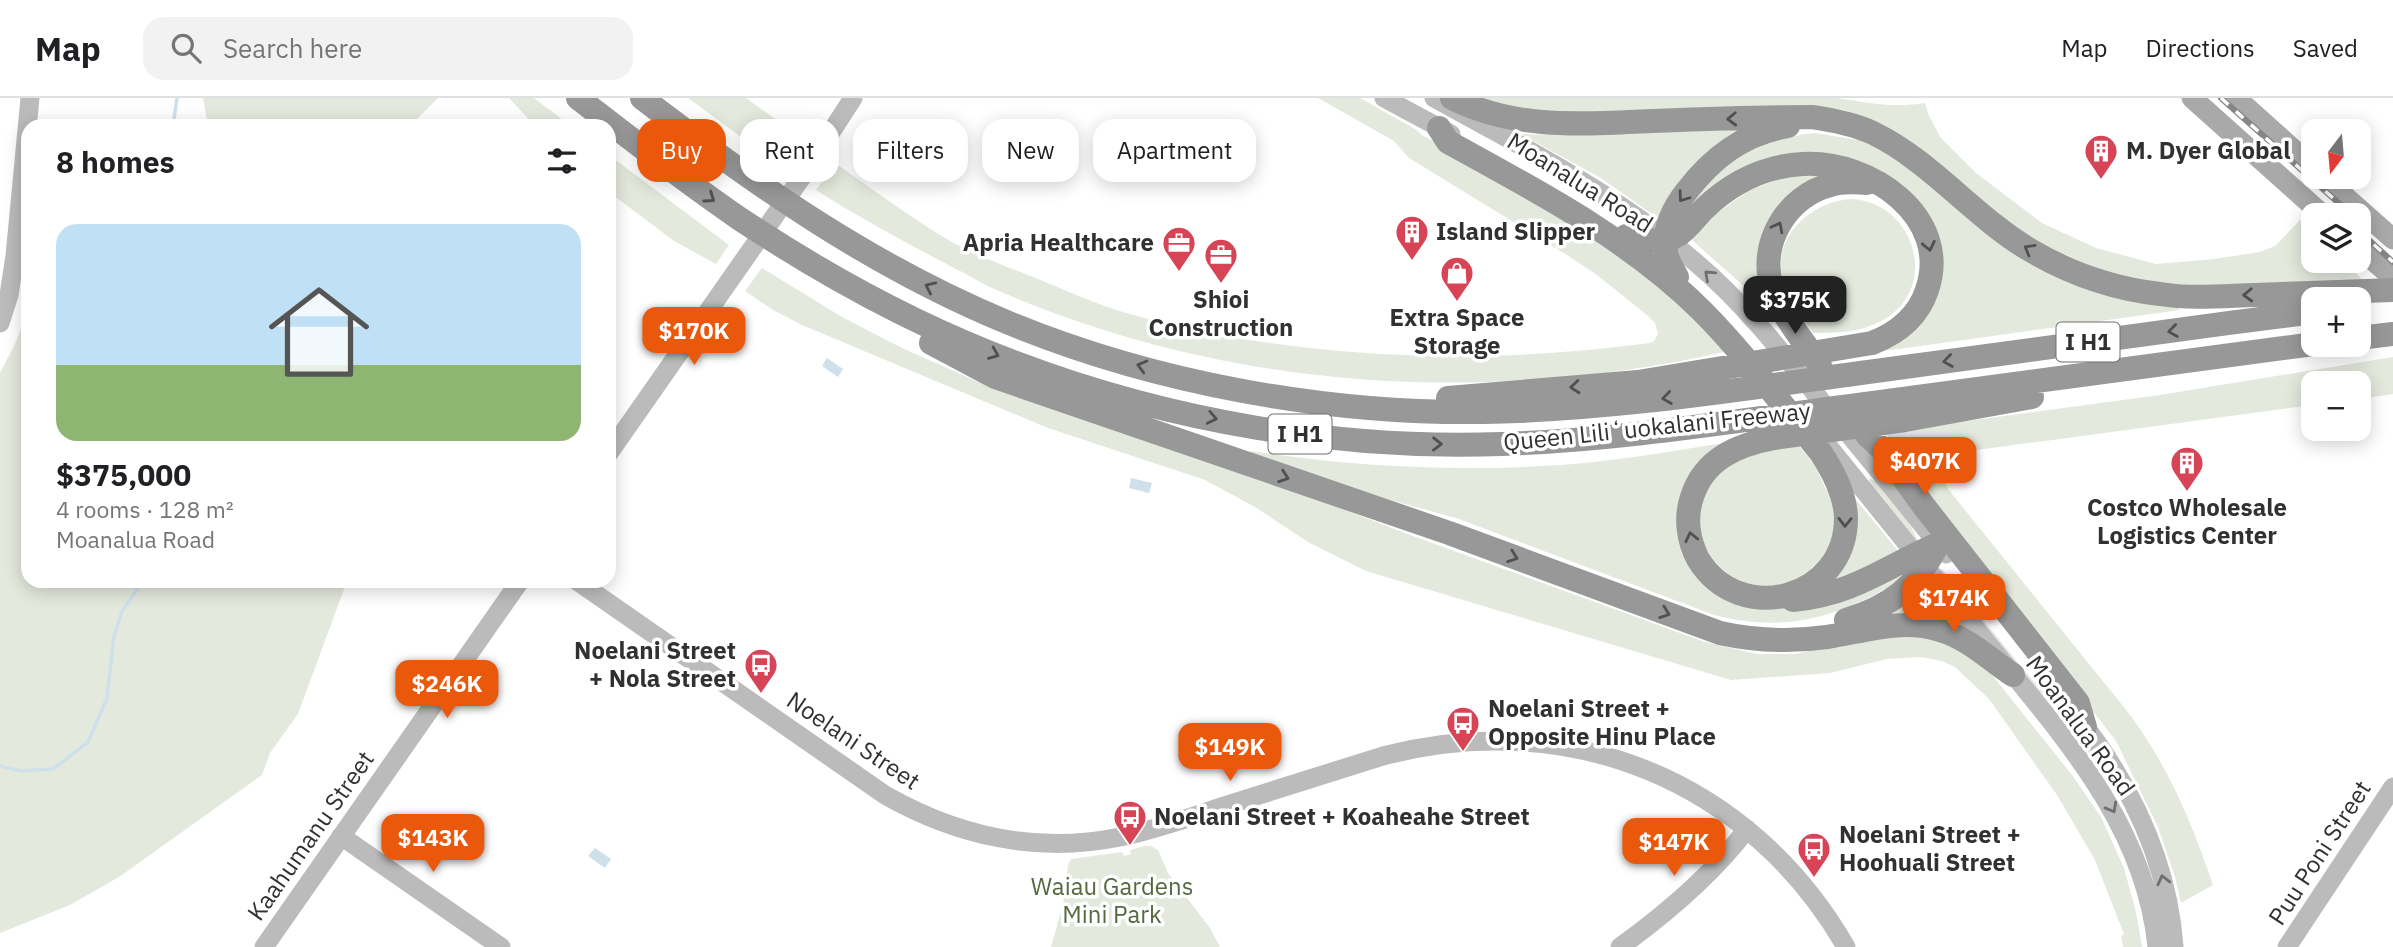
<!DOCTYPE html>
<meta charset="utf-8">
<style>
:root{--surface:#fff;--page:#f2f2f2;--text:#202124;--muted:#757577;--line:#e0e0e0;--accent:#ea580c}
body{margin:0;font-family:"IBM Plex Sans",sans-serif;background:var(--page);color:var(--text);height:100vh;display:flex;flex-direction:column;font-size:26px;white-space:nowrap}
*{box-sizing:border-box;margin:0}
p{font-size:23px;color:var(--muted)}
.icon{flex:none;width:38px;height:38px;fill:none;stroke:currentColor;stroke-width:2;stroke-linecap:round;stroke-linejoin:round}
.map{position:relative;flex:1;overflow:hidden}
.sheet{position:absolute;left:21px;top:21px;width:595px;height:469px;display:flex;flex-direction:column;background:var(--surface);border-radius:21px;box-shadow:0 4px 18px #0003}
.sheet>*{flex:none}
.guide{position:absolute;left:637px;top:21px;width:665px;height:63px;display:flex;gap:14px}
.needle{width:46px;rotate:196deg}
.controls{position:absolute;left:2301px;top:21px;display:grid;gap:14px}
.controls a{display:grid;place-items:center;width:70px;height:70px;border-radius:14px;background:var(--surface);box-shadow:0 4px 18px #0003;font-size:35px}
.price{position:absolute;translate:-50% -60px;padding:0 16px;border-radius:14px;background:var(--accent);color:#fff;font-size:23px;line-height:46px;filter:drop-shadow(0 2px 4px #0008)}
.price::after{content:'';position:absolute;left:50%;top:42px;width:21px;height:16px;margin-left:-10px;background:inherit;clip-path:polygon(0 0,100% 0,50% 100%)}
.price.active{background:#222;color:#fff}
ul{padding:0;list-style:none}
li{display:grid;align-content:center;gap:14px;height:371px;padding:0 35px}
li span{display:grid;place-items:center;height:217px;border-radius:21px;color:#555}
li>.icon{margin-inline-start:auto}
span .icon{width:126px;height:126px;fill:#fffc;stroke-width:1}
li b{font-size:30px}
h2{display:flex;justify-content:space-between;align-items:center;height:84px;padding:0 35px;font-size:30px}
.pill{padding:0 24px;border-radius:21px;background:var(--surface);box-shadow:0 4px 18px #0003;font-size:24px;line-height:63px}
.pill.active{background:var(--accent);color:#fff}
header{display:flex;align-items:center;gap:42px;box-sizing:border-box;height:98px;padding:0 35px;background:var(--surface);border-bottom:2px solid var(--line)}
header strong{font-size:33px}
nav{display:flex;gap:38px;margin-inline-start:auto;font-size:24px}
.search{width:490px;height:63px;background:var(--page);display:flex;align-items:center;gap:18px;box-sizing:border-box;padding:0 24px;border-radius:21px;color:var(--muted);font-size:26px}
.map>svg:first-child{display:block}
</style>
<header>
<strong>Map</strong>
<div class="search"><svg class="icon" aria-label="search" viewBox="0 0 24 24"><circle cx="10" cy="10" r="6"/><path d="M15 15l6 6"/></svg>Search here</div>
<nav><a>Map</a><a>Directions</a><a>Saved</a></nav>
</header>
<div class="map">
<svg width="2393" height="849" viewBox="0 0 2393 849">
<rect width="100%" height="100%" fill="#fff"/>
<path fill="#e4e9dd" d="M203 0H438L410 28H208Z
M509 0H534L571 28H535Z
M688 0H746L803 41 783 70Z
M1318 0H1360L1415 31 1422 37 1556 111 1664 187 1724 254C1481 309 1221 291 992 190 979 184 967 176 954 170 907 145 861 121 816 92L835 65C871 90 907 117 945 140 973 157 1006 168 1036 180 1067 193 1098 207 1130 216 1296 262 1480 268 1650 245L1654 243 1658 236 1655 225 1647 217 1597 177 1567 157 1409 60 1394 43Z
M1475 0H1837C1867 5 1895 10 1925 5L1929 18 1941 40 1976 75 2042 125 2096 150 2156 166 2214 161 2260 154 2275 148 2300 122 2313 135 2314 163H2343L2364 183 2179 189 2112 177 2030 141 1891 31 1869 20 1843 12 1817 8 1536 15Z
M1754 30 1659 121 1601 80 1521 36 1552 37Z
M1815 35 1858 42 1874 48 1906 69 1947 103 2176 208 2180 212 1877 254 1896 244 1940 149 1831 59 1677 121C1685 111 1692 100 1700 90 1729 58 1773 39 1815 35Z
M609 57 729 147 716 166 674 143 609 94Z
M1788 77H1836L1777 112 1779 226 1748 192 1692 142 1716 116 1748 93Z
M1850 101C1916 103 1941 192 1881 223 1859 235 1837 235 1813 235 1801 217 1786 199 1782 177 1774 136 1813 104 1850 101Z
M762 170 842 219 902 250 983 286 1299 394 1410 437 1705 544 1757 556H1795L1890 537 1923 539 1955 549 1989 573 2072 677 2101 719 2124 770 2136 814 2142 849H2123L2121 838 2124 836 2095 762 2057 697 1989 601 1955 569 1942 563 1921 559 1887 561 1830 575 1731 582 1366 473 1308 444 1255 409 1205 382 1048 330 802 227 773 212 745 193Z
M23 225 28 226V483H347L298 616 270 655 262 677 119 779 70 807 0 835V275L16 244Z
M2393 259V296L2359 301V285H2314L2313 307 1962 354C1947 362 1940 375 1948 391L2131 618C2171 674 2191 723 2213 787L2181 805 2175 779 2158 729 2116 643 1932 405 1885 334 2160 297Z
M1736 343 1688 392 1718 492 1901 478C1889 490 1874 498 1859 504 1811 527 1765 530 1714 517L1459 421 1387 401 1250 355 1251 353C1354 369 1456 374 1561 367 1619 363 1678 352 1736 343Z
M1798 347 1816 369 1826 392H1830C1839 414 1836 444 1820 462 1747 541 1639 421 1740 359 1753 352 1783 350 1798 347Z
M1870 381 1876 383 1908 422 1919 445 1875 394 1869 382Z
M1848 392 1899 454 1877 471 1823 485Z
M1939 471 1943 472 2028 577 2076 629 2121 699 2102 671Z
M1925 485 1963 532 1894 517 1893 512Z
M1145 748H1151L1158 752 1168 775 1210 830 1220 849H1051L1063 806 1068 767 1071 761 1122 754 1124 758 1131 756 1130 752Z"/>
<path fill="#cee1ea" d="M827 260 843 271 838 279 822 268Z
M1131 380 1152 385 1149 395 1129 390Z
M595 750 611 761 605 770 588 758Z"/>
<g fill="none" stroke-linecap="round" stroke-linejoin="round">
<path stroke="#cee1ea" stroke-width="3.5" d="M173 28 177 0
M0 668 21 673 53 671 88 644 107 600 114 538 122 513 143 483"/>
<path stroke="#bbb" stroke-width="19" d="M1384 0 1451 36
M1434 0C1524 49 1615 96 1694 163 1743 204 1782 254 1822 304 1864 354 1905 405 1946 456
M0 225 9 197 15 158 30 0
M1824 343C1878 409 1931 476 1985 542 2059 634 2145 725 2157 849
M609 355 804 76 853 0
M577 483 885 697C957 738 1037 756 1120 739 1154 732 1188 720 1221 709 1275 692 1329 675 1383 658 1568 609 1750 682 1846 849
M2077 618C2130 685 2168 763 2174 849
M341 738 501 849
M264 849 520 483
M1620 849C1667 815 1712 777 1747 731
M2287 849 2393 689"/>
<path stroke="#a9a9a9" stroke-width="21" d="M2192 0 2323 117
M2236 0 2314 70
M2323 79 2393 141
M2359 150 2393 180"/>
<path stroke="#989898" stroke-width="24" d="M578 0C631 41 684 83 740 121 826 178 919 229 1016 265 1169 323 1338 352 1502 346 1622 342 1740 322 1858 307 2010 286 2162 266 2314 246
M642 0C757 88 875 170 1009 225 1155 285 1325 316 1483 314 1612 312 1740 291 1868 274 2016 254 2165 233 2314 214
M1452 0C1516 32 1582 26 1651 23 1705 21 1758 19 1812 19 1833 22 1854 26 1873 35 1931 63 1974 119 2030 152 2069 175 2115 191 2160 196 2191 201 2223 198 2255 197 2301 195 2347 194 2393 192
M1439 30 1448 44C1537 93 1628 140 1701 212 1745 256 1782 307 1821 355 1834 375 1845 396 1846 419 1847 501 1740 530 1698 461 1688 442 1685 419 1692 399 1704 361 1737 347 1774 340L1905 322 2032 299
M1677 179C1673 171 1667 163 1666 154 1663 131 1672 112 1686 94 1713 59 1743 36 1788 28
M2359 240 2393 236
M931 245 995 279 1449 435 1720 535C1756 543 1791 544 1827 539 1866 533 1901 520 1940 532 1968 540 1989 561 2013 577
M1820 268C1804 243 1781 217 1772 189 1758 146 1787 98 1830 87 1842 83 1855 84 1867 85
M1448 300 1638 284 1872 245C1898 235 1918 219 1927 192 1952 119 1870 62 1803 66 1764 68 1732 84 1704 111 1696 119 1687 132 1678 137 1661 147 1644 142 1626 138
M1854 318 1868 338 1883 352 1923 407 2078 605 2085 629
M1793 502C1855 496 1885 469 1938 446
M1846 522C1890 509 1917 488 1938 446"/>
<defs>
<path id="rail" d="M2221 0 2352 117
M2359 133 2393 164"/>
</defs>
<use href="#rail" stroke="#868686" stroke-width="6"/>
<use href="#rail" stroke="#fff" stroke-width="3.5" stroke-dasharray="10" stroke-linecap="butt"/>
</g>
<defs><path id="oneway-chevron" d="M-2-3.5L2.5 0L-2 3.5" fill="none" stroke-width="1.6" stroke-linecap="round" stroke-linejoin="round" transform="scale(1.75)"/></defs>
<g stroke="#505050">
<use href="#oneway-chevron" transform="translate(1732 21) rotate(178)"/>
<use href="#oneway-chevron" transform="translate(1683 99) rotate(126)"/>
<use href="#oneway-chevron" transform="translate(710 100) rotate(35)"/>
<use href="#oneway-chevron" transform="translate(1778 129) rotate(-63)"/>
<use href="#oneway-chevron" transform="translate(1929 148) rotate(78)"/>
<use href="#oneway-chevron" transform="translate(2029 151) rotate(-150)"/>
<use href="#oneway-chevron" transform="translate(930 189) rotate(-155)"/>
<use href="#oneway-chevron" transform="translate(2248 197) rotate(178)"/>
<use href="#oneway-chevron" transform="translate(2173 233) rotate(172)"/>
<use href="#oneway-chevron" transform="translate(994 256) rotate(22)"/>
<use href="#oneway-chevron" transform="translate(1948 263) rotate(172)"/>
<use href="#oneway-chevron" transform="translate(1142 268) rotate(-165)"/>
<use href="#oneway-chevron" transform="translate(1575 289) rotate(175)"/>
<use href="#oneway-chevron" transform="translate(1667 300) rotate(172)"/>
<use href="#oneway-chevron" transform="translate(1212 320) rotate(12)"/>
<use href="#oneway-chevron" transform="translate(1437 346) rotate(1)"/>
<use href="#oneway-chevron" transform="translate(1284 379) rotate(19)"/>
<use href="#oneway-chevron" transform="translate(1845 424) rotate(91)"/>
<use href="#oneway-chevron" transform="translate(1691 439) rotate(-103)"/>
<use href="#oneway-chevron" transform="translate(1513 459) rotate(20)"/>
<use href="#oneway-chevron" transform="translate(1665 515) rotate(20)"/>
</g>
<g stroke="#6f6f6f">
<use href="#oneway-chevron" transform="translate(1709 177) rotate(-137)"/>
<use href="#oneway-chevron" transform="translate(2112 710) rotate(61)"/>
<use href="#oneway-chevron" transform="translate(2163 782) rotate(-104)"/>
</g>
<defs>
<symbol id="building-pin" viewBox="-11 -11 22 30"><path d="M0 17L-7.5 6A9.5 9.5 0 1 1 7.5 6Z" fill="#d64456" stroke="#fff"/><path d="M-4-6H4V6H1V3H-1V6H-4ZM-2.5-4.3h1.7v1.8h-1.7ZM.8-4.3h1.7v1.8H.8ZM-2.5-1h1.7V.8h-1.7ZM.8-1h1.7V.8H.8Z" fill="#fff"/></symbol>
<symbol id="office-pin" viewBox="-11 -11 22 30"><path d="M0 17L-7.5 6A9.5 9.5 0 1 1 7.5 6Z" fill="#d64456" stroke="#fff"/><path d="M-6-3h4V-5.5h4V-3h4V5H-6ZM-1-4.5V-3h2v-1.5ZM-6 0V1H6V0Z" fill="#fff"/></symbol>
<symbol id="shop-pin" viewBox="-11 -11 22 30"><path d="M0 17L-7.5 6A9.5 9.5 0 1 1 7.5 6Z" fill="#d64456" stroke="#fff"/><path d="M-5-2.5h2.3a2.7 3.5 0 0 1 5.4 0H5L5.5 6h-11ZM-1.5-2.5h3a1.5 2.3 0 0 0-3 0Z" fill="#fff"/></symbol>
<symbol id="bus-pin" viewBox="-11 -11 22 30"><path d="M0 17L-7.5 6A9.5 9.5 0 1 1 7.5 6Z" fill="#d64456" stroke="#fff"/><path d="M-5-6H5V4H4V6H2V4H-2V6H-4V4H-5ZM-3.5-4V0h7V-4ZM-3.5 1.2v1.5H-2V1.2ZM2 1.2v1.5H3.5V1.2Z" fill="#fff"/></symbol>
</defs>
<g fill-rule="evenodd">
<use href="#building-pin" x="2082" y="34" width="38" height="52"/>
<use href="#building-pin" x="1393" y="115" width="38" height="52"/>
<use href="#office-pin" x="1160" y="126" width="38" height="52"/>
<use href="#office-pin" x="1202" y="138" width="38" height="52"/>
<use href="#shop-pin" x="1438" y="156" width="38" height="52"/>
<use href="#building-pin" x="2168" y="346" width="38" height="52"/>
<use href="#bus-pin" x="742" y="548" width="38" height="52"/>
<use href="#bus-pin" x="1444" y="606" width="38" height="52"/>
<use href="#bus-pin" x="1111" y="700" width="38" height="52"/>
<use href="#bus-pin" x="1795" y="732" width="38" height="52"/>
</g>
<g text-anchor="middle" stroke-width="7" stroke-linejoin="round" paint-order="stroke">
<g fill="#fff" stroke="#6f6f6f" stroke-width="2">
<rect x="2056.5" y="224.5" width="63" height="39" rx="5"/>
<rect x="1268.5" y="316.5" width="63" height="39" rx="5"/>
</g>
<g font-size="23" font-weight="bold" fill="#313131">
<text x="2088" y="252">I H1</text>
<text x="1300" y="344">I H1</text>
</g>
<g font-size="24" font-weight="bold" fill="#313131" stroke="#fff" text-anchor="start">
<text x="2126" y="61">M. Dyer Global</text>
<text x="1436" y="142">Island Slipper</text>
<text x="1154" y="153" text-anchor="end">Apria Healthcare</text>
<text x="1221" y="210" text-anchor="middle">Shioi<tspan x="1221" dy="28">Construction</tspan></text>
<text x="1457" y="228" text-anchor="middle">Extra Space<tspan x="1457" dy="28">Storage</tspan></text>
<text x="2187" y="418" text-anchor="middle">Costco Wholesale<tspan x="2187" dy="28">Logistics Center</tspan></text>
<text x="736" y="561" text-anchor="end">Noelani Street<tspan x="736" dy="28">+ Nola Street</tspan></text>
<text x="1488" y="619">Noelani Street +<tspan x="1488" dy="28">Opposite Hinu Place</tspan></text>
<text x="1154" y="727">Noelani Street + Koaheahe Street</text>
<text x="1839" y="745">Noelani Street +<tspan x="1839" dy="28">Hoohuali Street</tspan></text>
</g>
<g font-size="24" fill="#313131" stroke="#fff">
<text transform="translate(1580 85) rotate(32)" y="8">Moanalua Road</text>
<text transform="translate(1657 329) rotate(-6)" y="8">Queen Liliʻuokalani Freeway</text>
<text transform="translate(2080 628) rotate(54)" y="8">Moanalua Road</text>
<text transform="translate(853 643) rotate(34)" y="8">Noelani Street</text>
<text transform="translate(311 738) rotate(-55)" y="8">Kaahumanu Street</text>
<text transform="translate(2320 755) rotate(-57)" y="8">Puu Poni Street</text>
</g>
<g font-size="24" fill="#566941" stroke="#fff">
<text x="1112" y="797">Waiau Gardens<tspan x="1112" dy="28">Mini Park</tspan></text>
</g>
</g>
</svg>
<div class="controls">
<a><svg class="needle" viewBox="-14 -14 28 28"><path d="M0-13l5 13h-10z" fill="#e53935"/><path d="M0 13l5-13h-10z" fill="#757577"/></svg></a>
<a><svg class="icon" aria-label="layers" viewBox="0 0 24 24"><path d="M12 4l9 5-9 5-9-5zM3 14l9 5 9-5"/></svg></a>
<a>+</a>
<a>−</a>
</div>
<b class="price active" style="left:1795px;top:238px">$375K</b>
<b class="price" style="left:694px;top:269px">$170K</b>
<b class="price" style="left:1925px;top:399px">$407K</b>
<b class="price" style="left:1954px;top:536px">$174K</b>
<b class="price" style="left:447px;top:622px">$246K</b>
<b class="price" style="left:1230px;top:685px">$149K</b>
<b class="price" style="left:433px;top:776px">$143K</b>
<b class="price" style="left:1674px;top:780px">$147K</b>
<div class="guide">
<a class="pill active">Buy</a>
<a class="pill">Rent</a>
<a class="pill">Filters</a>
<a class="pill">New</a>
<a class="pill">Apartment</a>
</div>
<section class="sheet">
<h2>8 homes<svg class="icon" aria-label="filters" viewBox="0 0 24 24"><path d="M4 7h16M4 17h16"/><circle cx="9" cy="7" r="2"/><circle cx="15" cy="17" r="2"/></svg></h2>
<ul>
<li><span style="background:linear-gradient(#bfe0f5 65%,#8fb573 0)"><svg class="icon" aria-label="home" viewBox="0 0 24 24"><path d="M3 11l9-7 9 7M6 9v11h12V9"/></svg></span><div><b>$375,000</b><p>4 rooms · 128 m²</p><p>Moanalua Road</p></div></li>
</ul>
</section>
</div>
